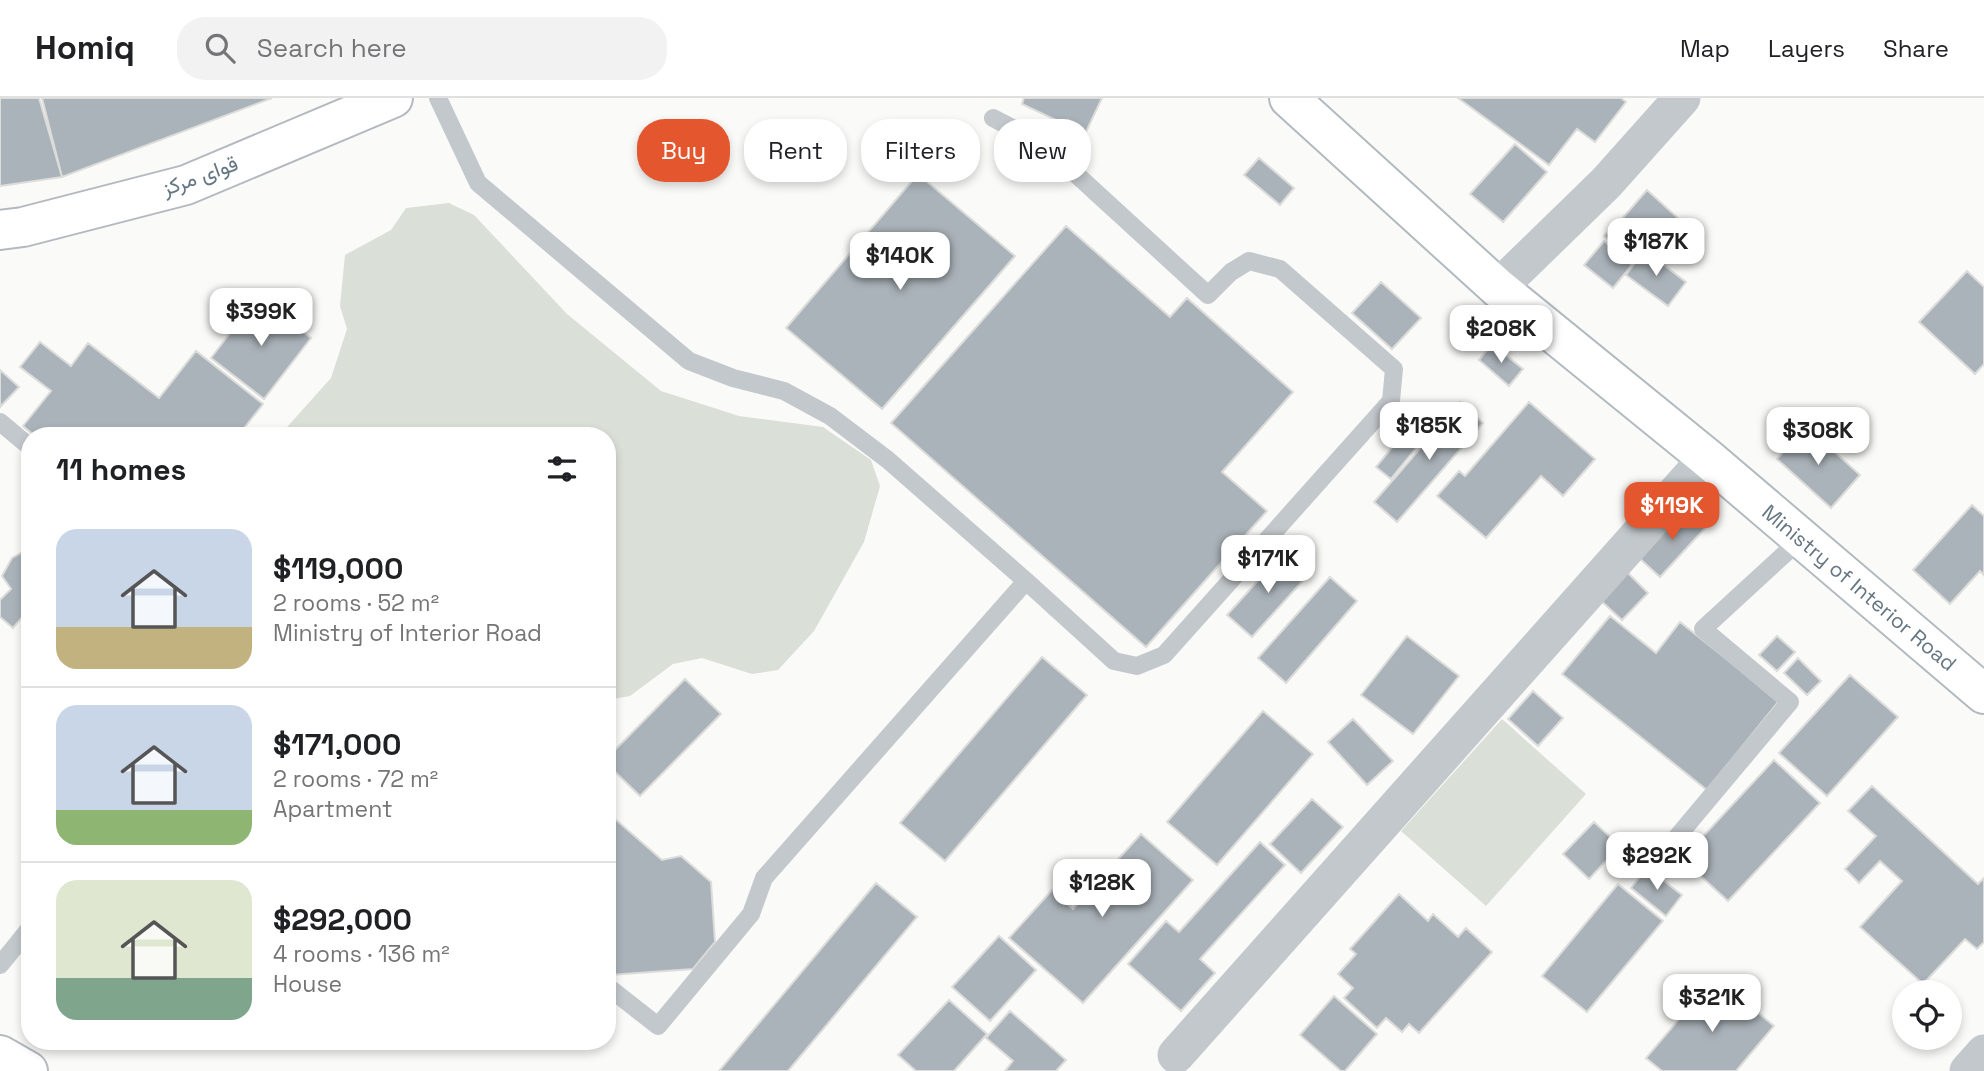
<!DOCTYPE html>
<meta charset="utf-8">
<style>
:root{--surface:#fff;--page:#f2f2f2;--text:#202124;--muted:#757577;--line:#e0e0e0;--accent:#e4572e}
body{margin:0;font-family:"Space Grotesk",Vazirmatn,sans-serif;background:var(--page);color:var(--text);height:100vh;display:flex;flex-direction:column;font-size:26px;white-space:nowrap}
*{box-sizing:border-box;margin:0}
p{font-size:23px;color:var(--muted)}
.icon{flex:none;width:38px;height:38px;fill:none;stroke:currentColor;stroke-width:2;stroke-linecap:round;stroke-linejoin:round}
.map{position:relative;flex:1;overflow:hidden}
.details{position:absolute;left:21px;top:329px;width:595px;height:623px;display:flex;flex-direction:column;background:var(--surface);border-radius:28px;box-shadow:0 4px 10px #0003}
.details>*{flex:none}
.top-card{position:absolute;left:637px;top:21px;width:665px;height:63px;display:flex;gap:14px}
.buttons{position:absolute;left:1892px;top:882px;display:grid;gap:14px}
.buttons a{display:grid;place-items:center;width:70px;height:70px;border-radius:50%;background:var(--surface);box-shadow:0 4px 10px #0003;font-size:35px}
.price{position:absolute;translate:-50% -60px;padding:0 16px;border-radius:14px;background:#fff;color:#222;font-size:23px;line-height:46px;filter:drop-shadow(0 2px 4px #0008)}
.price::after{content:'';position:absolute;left:50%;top:42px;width:21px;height:16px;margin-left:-10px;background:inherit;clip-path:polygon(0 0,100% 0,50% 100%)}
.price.current{background:var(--accent);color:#fff}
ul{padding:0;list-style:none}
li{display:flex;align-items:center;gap:21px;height:175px;padding:0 35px}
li+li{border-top:2px solid var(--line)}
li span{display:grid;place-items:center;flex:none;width:196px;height:140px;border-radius:21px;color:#555}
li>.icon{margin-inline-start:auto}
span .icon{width:84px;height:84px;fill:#fffc;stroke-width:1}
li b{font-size:30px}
h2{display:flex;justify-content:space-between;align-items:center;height:84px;padding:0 35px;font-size:30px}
.tag{padding:0 24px;border-radius:28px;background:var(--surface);box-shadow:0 4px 10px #0003;font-size:24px;line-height:63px}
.tag.current{background:var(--accent);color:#fff}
header{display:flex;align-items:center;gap:42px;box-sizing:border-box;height:98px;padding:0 35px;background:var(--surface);border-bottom:2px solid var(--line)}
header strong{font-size:33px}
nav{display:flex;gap:38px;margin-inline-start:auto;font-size:24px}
.search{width:490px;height:63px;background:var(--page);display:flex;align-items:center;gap:18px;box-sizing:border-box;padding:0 24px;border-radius:28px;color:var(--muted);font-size:26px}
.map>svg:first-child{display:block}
</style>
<header>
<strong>Homiq</strong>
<div class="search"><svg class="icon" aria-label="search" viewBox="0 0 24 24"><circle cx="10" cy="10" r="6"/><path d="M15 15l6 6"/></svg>Search here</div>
<nav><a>Map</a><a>Layers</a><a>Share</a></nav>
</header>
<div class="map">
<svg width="1984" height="973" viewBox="0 0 1984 973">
<rect width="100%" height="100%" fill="#fafaf8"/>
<path fill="#dadfd7" d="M449 105 474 117 567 216 661 293 739 318 823 329 871 362 880 388 864 444 814 533 778 572 752 576 702 560 673 566 630 598 607 602V338H279L331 280 347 231 340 208 345 157 391 132 406 110Z
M1502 621 1586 696 1486 808 1401 733Z"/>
<path fill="#aab3b9" stroke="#dcdcda" stroke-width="2" d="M0 0H39L62 79 0 88Z
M42 0H272L62 79Z
M1024 0H1102L1085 36 1022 6Z
M1458 0H1621L1626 4 1595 44 1577 31 1549 67Z
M1515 46 1547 74 1503 124 1470 96Z
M1259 60 1294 90 1280 107 1244 77Z
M918 76 1015 158 882 311 786 230Z
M1647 92 1679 121 1652 151 1620 123Z
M1616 124 1640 145 1629 158 1604 138Z
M1066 128 1170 219 1187 200 1293 294 1222 374 1267 413 1146 549 891 325Z
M1604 143 1632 167 1613 190 1584 167Z
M1644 152 1686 184 1668 208 1626 177Z
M1967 173 1984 189V266L1975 276 1919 224Z
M1381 184 1421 220 1392 251 1352 215Z
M258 199 311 240 264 301 211 260Z
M40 244 71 268 88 245 159 300 196 253 263 306 238 338H35L23 328 51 293 20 269Z
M1492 246 1523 271 1509 288 1479 262Z
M0 272 19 289 0 309Z
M1460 304 1483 325 1397 424 1374 404Z
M1529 304 1595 361 1563 398 1541 378 1486 440 1437 398 1459 373 1465 378Z
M1415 321 1430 333 1391 381 1376 369Z
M1806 328 1860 377 1831 410 1777 361Z
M1972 407 1984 418V477L1980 473 1950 506 1913 472Z
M1683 408 1706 429 1660 479 1637 458Z
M30 450V510L13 530 0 519V502L11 491 2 478 12 460Z
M1284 454 1308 477 1252 539 1227 517Z
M1626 473 1648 495 1622 522 1599 501Z
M1330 479 1357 503 1286 585 1258 560Z
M1610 518 1656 555 1680 524 1779 603 1707 692 1562 576Z
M1407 538 1459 578 1413 636 1361 597Z
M1777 538 1795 554 1777 573 1759 557Z
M1042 559 1087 597 945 763 900 725Z
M1798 560 1821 583 1807 597 1784 575Z
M1850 577 1898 619 1827 698 1779 655Z
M685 581 721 616 640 698 607 666V660Z
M1533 593 1563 620 1538 648 1508 621Z
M1263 613 1313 656 1217 767 1167 724Z
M1353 621 1393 663 1367 687 1328 644Z
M1774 662 1820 705 1728 803 1682 761Z
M1872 688 1978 786 1984 780V844L1977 851 1965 841 1923 886 1860 829 1902 783 1880 763 1859 785 1845 771 1876 738 1848 713Z
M1312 701 1343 729 1301 775 1270 746Z
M607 714 662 762 681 758 711 784 715 844 693 871 610 877 607 875Z
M1594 724 1620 748 1589 781 1563 756Z
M1141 736 1193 782 1083 905 1009 840 1052 792 1073 811Z
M1260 744 1285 767 1200 861 1215 875 1181 913 1128 866 1166 823 1179 834Z
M1647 770 1682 797 1666 818 1631 790Z
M876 785 917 819 788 973H719Z
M1618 786 1663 823 1587 914 1542 878Z
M1399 796 1428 823 1433 816 1458 839 1466 830 1492 854 1419 935 1409 926 1402 934 1386 920 1377 930 1344 900 1353 890 1338 876 1356 856 1350 851Z
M999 838 1036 872 990 923 952 889Z
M1715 879 1774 928 1736 973H1662L1646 960Z
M1334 898 1377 936 1345 973H1341L1300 937Z
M949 902 987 936 954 973H916L898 957Z
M1010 913 1066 962 1056 973H1005L1013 963 986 940Z"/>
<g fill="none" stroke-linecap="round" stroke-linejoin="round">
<defs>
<path id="secondary" d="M1289 0 1498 190 1707 360 1984 596
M0 132 23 129 186 87 393 0"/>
<path id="highway" d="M0 957 28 973"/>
</defs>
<use href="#secondary" stroke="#b3babf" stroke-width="42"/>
<use href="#highway" stroke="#b4b9bd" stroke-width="42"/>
<path stroke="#c3c8cc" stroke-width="18" d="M438 0 478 85 689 263 733 280 784 293 830 318 888 362 1026 483
M0 324 30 349
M1661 758 1790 604 1703 531 1801 441
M0 867 30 830
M607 888 658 928 751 816 764 780 1026 483 1114 563 1137 568 1164 557 1391 303 1394 271 1280 171 1249 163 1231 174 1208 197 1043 46 993 20"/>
<path stroke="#c3c8cc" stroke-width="37" d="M1498 190 1606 85 1682 0
M1176 957 1707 360
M1968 973 1984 955"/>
<use href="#secondary" stroke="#fff" stroke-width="38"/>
<use href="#highway" stroke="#fff" stroke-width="38"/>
</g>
<g text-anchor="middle" stroke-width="7" stroke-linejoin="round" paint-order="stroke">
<g font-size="21" fill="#657683" stroke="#fff">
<text transform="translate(200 78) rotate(-20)" y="7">قوای مرکز</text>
<text transform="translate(1859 490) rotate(40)" y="7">Ministry of Interior Road</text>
</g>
</g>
</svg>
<div class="buttons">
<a><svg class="icon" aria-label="locate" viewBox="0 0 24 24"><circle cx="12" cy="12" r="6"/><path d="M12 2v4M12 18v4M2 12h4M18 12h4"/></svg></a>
</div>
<b class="price" style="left:1656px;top:180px">$187K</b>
<b class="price" style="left:900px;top:194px">$140K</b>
<b class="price" style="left:261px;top:250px">$399K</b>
<b class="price" style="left:1501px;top:267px">$208K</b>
<b class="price" style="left:1429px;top:364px">$185K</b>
<b class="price" style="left:1818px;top:369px">$308K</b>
<b class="price current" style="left:1672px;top:444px">$119K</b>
<b class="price" style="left:1268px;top:497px">$171K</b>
<b class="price" style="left:1657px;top:794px">$292K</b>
<b class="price" style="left:1102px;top:821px">$128K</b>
<b class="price" style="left:1712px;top:936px">$321K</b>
<div class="top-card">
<a class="tag current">Buy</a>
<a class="tag">Rent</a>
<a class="tag">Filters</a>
<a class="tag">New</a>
</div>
<section class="details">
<h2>11 homes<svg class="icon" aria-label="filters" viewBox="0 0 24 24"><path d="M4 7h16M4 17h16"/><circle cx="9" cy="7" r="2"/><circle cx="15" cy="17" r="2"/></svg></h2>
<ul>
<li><span style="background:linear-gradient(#c9d6e8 70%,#c2b280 0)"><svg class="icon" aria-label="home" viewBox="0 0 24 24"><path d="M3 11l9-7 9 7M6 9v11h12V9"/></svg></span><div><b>$119,000</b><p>2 rooms · 52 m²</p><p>Ministry of Interior Road</p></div></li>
<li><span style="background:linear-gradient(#c9d6e8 75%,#8fb573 0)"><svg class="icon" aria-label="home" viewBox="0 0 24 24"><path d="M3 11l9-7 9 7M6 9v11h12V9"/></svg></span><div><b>$171,000</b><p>2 rooms · 72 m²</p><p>Apartment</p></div></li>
<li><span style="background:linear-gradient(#dfe7d0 70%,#7fa58c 0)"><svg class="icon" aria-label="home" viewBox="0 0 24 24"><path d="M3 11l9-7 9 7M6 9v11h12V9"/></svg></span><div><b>$292,000</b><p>4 rooms · 136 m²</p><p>House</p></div></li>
</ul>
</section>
</div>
